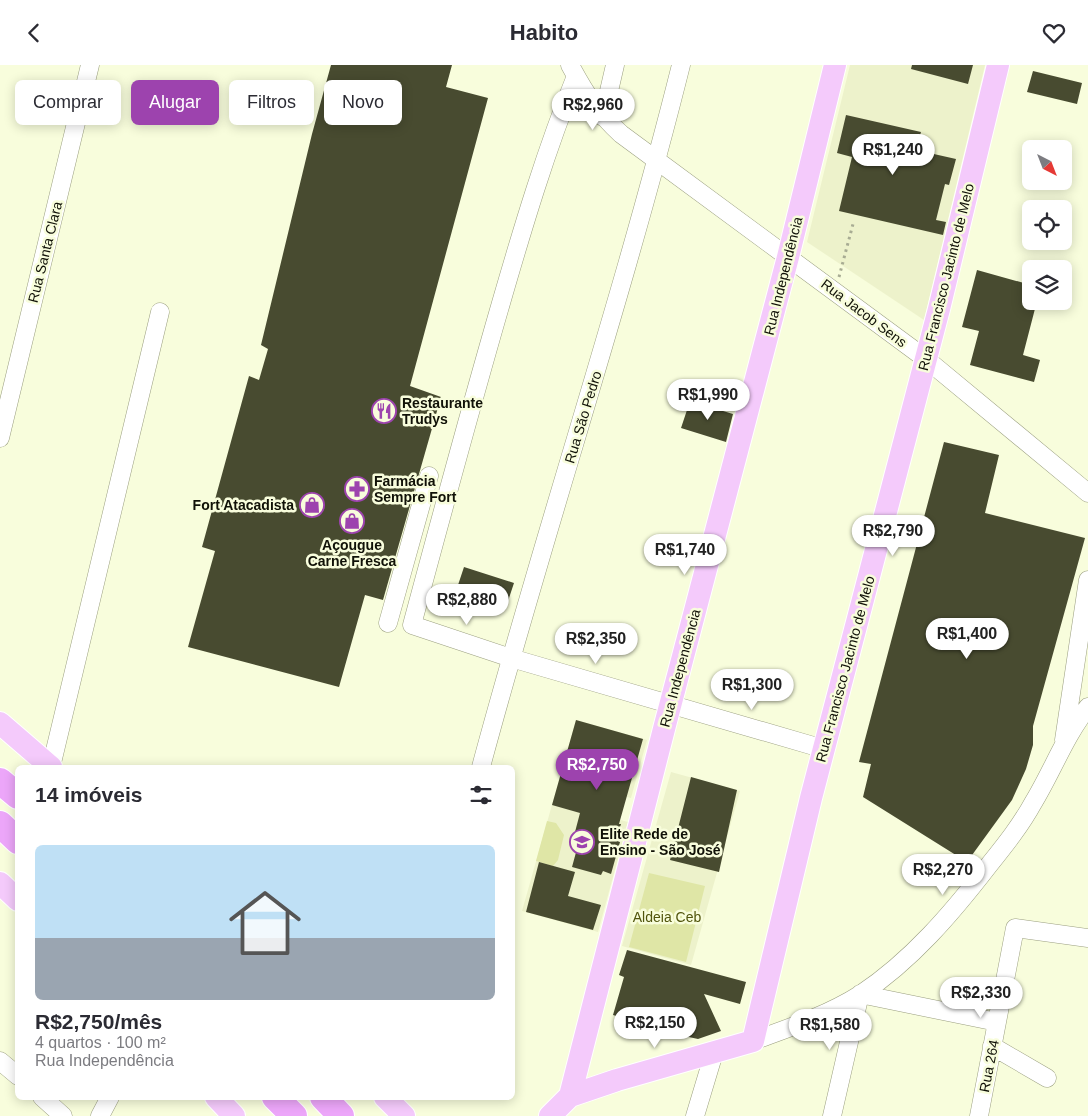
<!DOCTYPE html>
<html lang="pt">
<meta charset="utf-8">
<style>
:root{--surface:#fff;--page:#f7f7f7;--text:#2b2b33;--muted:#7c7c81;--accent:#9d43ae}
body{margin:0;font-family:Helvetica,sans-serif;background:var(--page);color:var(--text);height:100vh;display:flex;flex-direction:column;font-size:19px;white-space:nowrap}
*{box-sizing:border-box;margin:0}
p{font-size:16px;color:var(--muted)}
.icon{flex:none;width:28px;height:28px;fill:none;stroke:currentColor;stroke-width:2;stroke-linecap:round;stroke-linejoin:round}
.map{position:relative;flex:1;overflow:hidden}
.panel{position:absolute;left:15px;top:700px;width:500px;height:335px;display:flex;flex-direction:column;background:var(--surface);border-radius:8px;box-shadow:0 2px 12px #0003}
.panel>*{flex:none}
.top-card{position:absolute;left:15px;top:15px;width:500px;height:45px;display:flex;gap:10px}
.needle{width:32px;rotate:138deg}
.controls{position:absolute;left:1022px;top:75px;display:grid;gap:10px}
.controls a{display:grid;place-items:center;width:50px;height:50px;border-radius:8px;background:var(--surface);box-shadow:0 2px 12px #0003;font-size:25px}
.price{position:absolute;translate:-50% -42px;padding:0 11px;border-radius:18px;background:#fff;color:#222;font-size:16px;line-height:32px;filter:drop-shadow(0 1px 2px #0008)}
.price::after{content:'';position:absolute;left:50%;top:30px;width:15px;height:11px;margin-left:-8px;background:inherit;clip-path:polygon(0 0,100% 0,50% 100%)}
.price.current{background:var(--accent);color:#fff}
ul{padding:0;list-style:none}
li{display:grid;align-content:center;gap:10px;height:265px;padding:0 20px}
li span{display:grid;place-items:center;height:155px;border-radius:8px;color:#555}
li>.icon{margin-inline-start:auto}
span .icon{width:90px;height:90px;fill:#fffc;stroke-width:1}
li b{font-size:21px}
h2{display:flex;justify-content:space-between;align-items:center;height:60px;padding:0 20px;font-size:21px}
.tag{padding:0 18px;border-radius:8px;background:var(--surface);box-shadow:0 2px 12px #0003;font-size:18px;line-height:45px}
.tag.current{background:var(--accent);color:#fff}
header{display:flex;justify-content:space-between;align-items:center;height:65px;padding:0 20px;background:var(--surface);font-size:22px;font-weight:700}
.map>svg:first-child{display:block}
</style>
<header><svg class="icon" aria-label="back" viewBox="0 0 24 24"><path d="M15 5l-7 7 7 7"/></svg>Habito<svg class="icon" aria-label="heart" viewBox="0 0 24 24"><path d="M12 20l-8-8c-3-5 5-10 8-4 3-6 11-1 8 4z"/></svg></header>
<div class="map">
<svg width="1088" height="1051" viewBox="0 0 1088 1051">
<rect width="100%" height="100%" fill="#f8fddc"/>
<path fill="#edf2cb" d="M850 0H985L924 255 807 177Z
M576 655 647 675 631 733 578 719 572 742 628 757 598 867 522 846Z
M671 707 740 726 691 900 622 881Z"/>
<path fill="#dfe6a6" d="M547 756 556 758 564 770 558 795 553 801 536 796Z
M649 808 705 821 686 897 629 882Z"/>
<path fill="#484b30" d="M331 0H452L446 22 488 33 410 321 441 332 383 535 365 530 339 622 188 582 215 486 202 482 249 311 259 315 268 284 261 280 312 69Z
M912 0H973L968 19 911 4Z
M1033 6 1082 18 1077 39 1027 27Z
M846 50 921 67 916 85 956 94 949 120 945 119 936 155 946 157 943 170 839 146 852 92 837 88Z
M977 205 1031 220V236H1037L1023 290 1040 295 1034 317 970 300 979 266 962 262Z
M690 336 733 349 726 377 681 363Z
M944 377 999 390 985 448 1085 473 1033 661V680L1026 704 1012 735 967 797 863 732 871 699 859 697Z
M464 502 514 518 505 545 455 529Z
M576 655 643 674 619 759H621L616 775 620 777 611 809 603 806 601 810 572 802 581 769 575 767 580 748 552 740Z
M691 712 737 725 719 807 670 795Z
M539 797 575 807 568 831 601 840 593 865 526 847Z
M627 885 746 917 740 939 704 929 721 966 698 974 675 969 613 950 624 912 619 910Z"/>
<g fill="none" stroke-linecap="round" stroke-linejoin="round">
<defs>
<path id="minor" d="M570 0C585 28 597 47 621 69L926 294 1088 428
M576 11C546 85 523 162 501 238 470 345 441 452 412 560L511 593 824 684
M603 52 615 0
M0 373 90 0
M388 558 429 411
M1064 675 1088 515
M51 702 160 247
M481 702C544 467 622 236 681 0
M753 976C789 963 828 950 861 929 911 896 952 848 989 800 1005 780 1021 760 1033 738 1052 707 1065 671 1088 642
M992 981 1047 1013
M0 996 18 1011
M42 1032 63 1051
M100 1051 110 1032
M695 1051 714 988
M832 1051 860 929 997 957
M979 1051 1015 863 1088 873"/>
<path id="major" d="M0 658 51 702
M0 818 18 835
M570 1031 665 660 788 192 835 0
M216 1032 234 1051
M385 1032 404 1051
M550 1051 570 1031 617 1015 753 976 811 733 939 244 998 0"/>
<path id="highway" d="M0 716 18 731
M0 759 18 776
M275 1032 294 1051
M323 1032 341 1051"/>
</defs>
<use href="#minor" stroke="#9b9f81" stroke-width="19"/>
<use href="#major" stroke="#fff" stroke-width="24"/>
<use href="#highway" stroke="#fff" stroke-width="28"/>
<path stroke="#a8ac93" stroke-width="3" stroke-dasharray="2.5 4" stroke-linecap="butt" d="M839 212 853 159"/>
<use href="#minor" stroke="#fff" stroke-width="18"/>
<use href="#major" stroke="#f4cafb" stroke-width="22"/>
<use href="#highway" stroke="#eca6f9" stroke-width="26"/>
</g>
<defs>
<symbol id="restaurant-ring" viewBox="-11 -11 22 22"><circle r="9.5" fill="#f8fddc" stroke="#9d43ae" stroke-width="1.5"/><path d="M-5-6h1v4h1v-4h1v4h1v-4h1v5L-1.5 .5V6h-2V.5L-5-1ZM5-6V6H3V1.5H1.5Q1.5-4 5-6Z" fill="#9d43ae"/></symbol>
<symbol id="pharmacy-ring" viewBox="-11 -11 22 22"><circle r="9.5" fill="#f8fddc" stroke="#9d43ae" stroke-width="1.5"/><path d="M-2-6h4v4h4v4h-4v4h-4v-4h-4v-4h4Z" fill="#9d43ae"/></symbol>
<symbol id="shop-ring" viewBox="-11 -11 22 22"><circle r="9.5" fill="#f8fddc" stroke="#9d43ae" stroke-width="1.5"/><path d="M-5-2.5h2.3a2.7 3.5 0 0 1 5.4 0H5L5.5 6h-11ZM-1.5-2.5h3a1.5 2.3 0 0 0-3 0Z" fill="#9d43ae"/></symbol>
<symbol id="school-ring" viewBox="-11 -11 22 22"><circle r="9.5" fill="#f8fddc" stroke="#9d43ae" stroke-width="1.5"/><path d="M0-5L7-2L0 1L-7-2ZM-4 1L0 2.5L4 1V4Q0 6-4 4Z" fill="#9d43ae"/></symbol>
</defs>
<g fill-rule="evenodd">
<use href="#restaurant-ring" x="370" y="332" width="28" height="28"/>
<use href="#pharmacy-ring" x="343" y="410" width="28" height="28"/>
<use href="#shop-ring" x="298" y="426" width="28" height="28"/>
<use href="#shop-ring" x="338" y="442" width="28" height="28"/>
<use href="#school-ring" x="568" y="763" width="28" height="28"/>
</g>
<g text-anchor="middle" stroke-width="5" stroke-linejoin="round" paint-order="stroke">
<g font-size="14" fill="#101107" stroke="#f8fddc">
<text transform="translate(45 187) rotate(-76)" y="5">Rua Santa Clara</text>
<text transform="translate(783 211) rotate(-76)" y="5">Rua Independência</text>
<text transform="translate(946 212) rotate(-76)" y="5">Rua Francisco Jacinto de Melo</text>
<text transform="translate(864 248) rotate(37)" y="5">Rua Jacob Sens</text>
<text transform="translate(583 352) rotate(-73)" y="5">Rua São Pedro</text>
<text transform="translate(680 603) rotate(-75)" y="5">Rua Independência</text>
<text transform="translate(845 604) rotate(-75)" y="5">Rua Francisco Jacinto de Melo</text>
<text transform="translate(989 1001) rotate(-79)" y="5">Rua 264</text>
</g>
<g font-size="14" font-weight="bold" fill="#101107" stroke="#f8fddc" text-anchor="start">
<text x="402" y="343">Restaurante<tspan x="402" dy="16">Trudys</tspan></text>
<text x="374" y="421">Farmácia<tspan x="374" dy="16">Sempre Fort</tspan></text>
<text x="294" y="445" text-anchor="end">Fort Atacadista</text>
<text x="352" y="485" text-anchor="middle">Açougue<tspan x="352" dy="16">Carne Fresca</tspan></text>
<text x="600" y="774">Elite Rede de<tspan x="600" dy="16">Ensino - São José</tspan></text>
</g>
<g font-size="14" fill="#51550d" stroke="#f8fddc">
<text x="667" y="857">Aldeia Ceb</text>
</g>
</g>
</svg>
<div class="controls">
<a><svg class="needle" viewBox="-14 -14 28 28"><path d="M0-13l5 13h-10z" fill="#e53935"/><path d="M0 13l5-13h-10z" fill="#7c7c81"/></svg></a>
<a><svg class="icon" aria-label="locate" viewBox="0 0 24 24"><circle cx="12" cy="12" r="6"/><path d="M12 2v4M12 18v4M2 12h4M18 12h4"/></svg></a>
<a><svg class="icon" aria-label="layers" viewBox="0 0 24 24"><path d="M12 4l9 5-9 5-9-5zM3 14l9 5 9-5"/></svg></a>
</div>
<b class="price" style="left:593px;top:66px">R$2,960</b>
<b class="price" style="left:893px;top:111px">R$1,240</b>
<b class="price" style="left:708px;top:356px">R$1,990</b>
<b class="price" style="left:893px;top:492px">R$2,790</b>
<b class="price" style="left:685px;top:511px">R$1,740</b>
<b class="price" style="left:467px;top:561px">R$2,880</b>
<b class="price" style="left:967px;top:595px">R$1,400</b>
<b class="price" style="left:596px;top:600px">R$2,350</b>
<b class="price" style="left:752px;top:646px">R$1,300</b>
<b class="price current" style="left:597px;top:726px">R$2,750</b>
<b class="price" style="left:943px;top:831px">R$2,270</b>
<b class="price" style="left:981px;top:954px">R$2,330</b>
<b class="price" style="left:655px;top:984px">R$2,150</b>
<b class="price" style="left:830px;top:986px">R$1,580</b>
<div class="top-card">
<a class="tag">Comprar</a>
<a class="tag current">Alugar</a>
<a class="tag">Filtros</a>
<a class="tag">Novo</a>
</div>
<section class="panel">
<h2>14 imóveis<svg class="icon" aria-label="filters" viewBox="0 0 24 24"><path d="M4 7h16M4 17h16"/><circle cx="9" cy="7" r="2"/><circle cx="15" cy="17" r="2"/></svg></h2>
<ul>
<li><span style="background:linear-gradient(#bfe0f5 60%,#9aa5b1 0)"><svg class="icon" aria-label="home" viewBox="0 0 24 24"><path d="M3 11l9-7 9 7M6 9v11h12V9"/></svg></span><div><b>R$2,750/mês</b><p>4 quartos · 100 m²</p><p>Rua Independência</p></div></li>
</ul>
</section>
</div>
